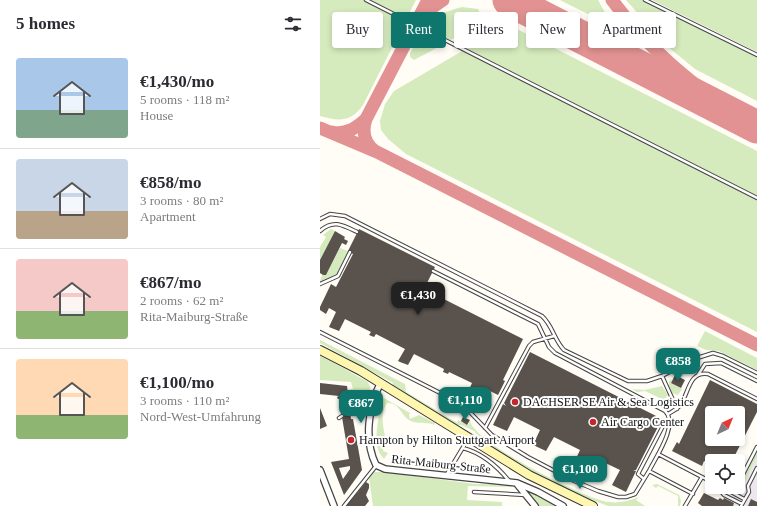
<!DOCTYPE html>
<meta charset="utf-8">
<style>
:root{--surface:#fff;--page:#f7f7f7;--text:#2b2b33;--muted:#7c7c81;--line:#e1e1e2;--accent:#0f766e}
body{margin:0;font-family:"Times New Roman",serif;background:var(--page);color:var(--text);height:100vh;display:flex;flex-direction:column;font-size:15px;white-space:nowrap}
*{box-sizing:border-box;margin:0}
p{font-size:13px;color:var(--muted)}
.icon{flex:none;width:22px;height:22px;fill:none;stroke:currentColor;stroke-width:2;stroke-linecap:round;stroke-linejoin:round}
.map{position:relative;flex:1;overflow:hidden}
.drawer{display:flex;flex-direction:column;background:var(--surface);width:320px}
.drawer>*{flex:none}
.top-card{position:absolute;left:12px;top:12px;width:365px;height:36px;display:flex;gap:8px}
.needle{width:26px;rotate:43deg}
.fabs{position:absolute;left:385px;top:406px;display:grid;gap:8px}
.fabs a{display:grid;place-items:center;width:40px;height:40px;border-radius:4px;background:var(--surface);box-shadow:0 2px 6px #0003;font-size:20px}
.price{position:absolute;translate:-50% -34px;padding:0 9px;border-radius:8px;background:var(--accent);color:#fff;font-size:13px;line-height:26px;filter:drop-shadow(0 1px 2px #0008)}
.price::after{content:'';position:absolute;left:50%;top:24px;width:12px;height:9px;margin-left:-6px;background:inherit;clip-path:polygon(0 0,100% 0,50% 100%)}
.price.active{background:#222;color:#fff}
ul{padding:0;list-style:none}
li{display:flex;align-items:center;gap:12px;height:100px;padding:0 16px}
li+li{border-top:1px solid var(--line)}
li span{display:grid;place-items:center;flex:none;width:112px;height:80px;border-radius:4px;color:#555}
li>.icon{margin-inline-start:auto}
span .icon{width:48px;height:48px;fill:#fffc;stroke-width:1}
li b{font-size:17px}
h2{display:flex;justify-content:space-between;align-items:center;height:48px;padding:0 16px;font-size:17px}
.chip{padding:0 14px;border-radius:4px;background:var(--surface);box-shadow:0 2px 6px #0003;font-size:14px;line-height:36px}
.chip.active{background:var(--accent);color:#fff}
main{display:flex;flex:1;min-height:0}
.map>svg:first-child{display:block}
</style>
<main>
<section class="drawer">
<h2>5 homes<svg class="icon" aria-label="filters" viewBox="0 0 24 24"><path d="M4 7h16M4 17h16"/><circle cx="9" cy="7" r="2"/><circle cx="15" cy="17" r="2"/></svg></h2>
<ul>
<li><span style="background:linear-gradient(#a9c7e8 65%,#7fa58c 0)"><svg class="icon" aria-label="home" viewBox="0 0 24 24"><path d="M3 11l9-7 9 7M6 9v11h12V9"/></svg></span><div><b>€1,430/mo</b><p>5 rooms · 118 m²</p><p>House</p></div></li>
<li><span style="background:linear-gradient(#c9d6e8 65%,#b9a48a 0)"><svg class="icon" aria-label="home" viewBox="0 0 24 24"><path d="M3 11l9-7 9 7M6 9v11h12V9"/></svg></span><div><b>€858/mo</b><p>3 rooms · 80 m²</p><p>Apartment</p></div></li>
<li><span style="background:linear-gradient(#f6c9c9 65%,#8fb573 0)"><svg class="icon" aria-label="home" viewBox="0 0 24 24"><path d="M3 11l9-7 9 7M6 9v11h12V9"/></svg></span><div><b>€867/mo</b><p>2 rooms · 62 m²</p><p>Rita-Maiburg-Straße</p></div></li>
<li><span style="background:linear-gradient(#ffd9b3 70%,#8fb573 0)"><svg class="icon" aria-label="home" viewBox="0 0 24 24"><path d="M3 11l9-7 9 7M6 9v11h12V9"/></svg></span><div><b>€1,100/mo</b><p>3 rooms · 110 m²</p><p>Nord-West-Umfahrung</p></div></li>
</ul>
</section>
<div class="map">
<svg width="437" height="506" viewBox="0 0 437 506">
<rect width="100%" height="100%" fill="#fffdf5"/>
<path fill="#eee6ef" d="M437 451V506H382L378 503 384 493 398 500 400 498 403 500 404 498 411 501Z"/>
<path fill="#d5ebbd" d="M0 0H43L85 22 43 105C31 123 18 121 0 116Z
M49 0H96L86 19Z
M240 0H278L293 27Z
M306 0H324L437 57V101L375 69 347 46Z
M332 0H437V52Z
M142 7 158 9C169 27 143 34 130 40L105 28C113 15 127 11 142 7Z
M182 28 197 29 437 151V197L146 49Z
M103 31 128 42 94 60 90 57V53Z
M144 50 437 199V332L86 154 68 139 61 130 60 121 65 104 74 91Z
M11 229 15 231 0 260V247L6 237 3 235Z
M20 248 28 251 16 275 0 281 2 275H6Z
M385 331 437 358V370L399 351 386 350 377 346Z
M0 340 85 384 86 392 141 425H135L72 386 73 383 0 343Z
M0 355 48 382 50 387 48 407 44 408 38 403H33L30 389H33L31 382 0 380Z
M350 379 352 380 351 383 362 389 358 395 352 393C349 388 348 384 350 379Z
M342 386 348 395 344 400 325 391 317 392 312 389 324 390Z
M64 398 90 413 89 415 90 419 99 415 115 423 114 425C106 421 97 425 89 420 81 415 79 402 67 403 59 414 64 430 66 442L63 443V451L68 453 64 459C49 444 61 421 59 403L60 399Z
M138 420 148 425 150 421C156 444 258 494 283 501 296 504 306 502 319 497L316 500 325 506H288L244 489 170 448 154 431 137 423Z
M437 451V457L421 489 418 488Z
M54 472H65L155 484H185L194 487 148 486 147 500 182 502V506H53L49 478Z
M337 484 359 495 361 501 360 506H358V496L338 486 336 488 332 485Z
M209 491 236 506H217L207 493Z"/>
<g fill="none" stroke-linecap="round" stroke-linejoin="round">
<path stroke="#e29292" stroke-width="13" d="M188 0H190
M292 0C327 48 369 81 416 116
M103 14 123 0
M0 128 57 152 437 345
M12 132C26 135 36 128 46 119
M55 151C44 143 42 131 46 119L108 0"/>
<path stroke="#e29292" stroke-width="33" d="M189 0 437 127"/>
</g>
<path fill="#5a524d" fill-rule="evenodd" d="M39 229 115 267 104 289 203 339 183 380 185 381 178 395 162 387 156 401 146 396 152 383 129 372 128 374 123 372 124 369 94 354 88 365 80 362 78 361 85 349 56 334 54 337 49 335 51 332 25 319 19 331 9 327 16 312 9 308 6 314 0 310V307L11 284 16 287 33 254 28 251Z
M15 231 25 237 24 239 28 241 26 245 22 243 6 275H3L0 273V260Z
M210 352 342 419 316 470H313L316 471 306 492 292 485 300 470 273 457 266 472 253 465 260 450 234 437 226 451 213 445 220 430 194 417 187 431 173 425 183 404 186 406 184 403Z
M355 375 365 380 361 388 351 383Z
M390 380 437 404V412L412 461H404L399 459 398 461H392V465L384 461 382 466 352 451 357 442 359 444ZM392 413H418V439H392Z
M0 383 27 386 31 419H33L42 470 24 495 11 462 29 459 19 399H18L17 397 19 396 0 394ZM30 466V469L23 479 19 468Z
M0 408 7 426 0 429Z
M143 417 150 420 147 425 141 421Z
M46 482 49 484V488L46 495 49 501 45 506H26Z
M384 493 398 500 400 498 403 500 404 498 414 503 413 506H382L378 503Z
M431 499 437 502V506H428Z"/>
<g fill="none" stroke-linecap="round" stroke-linejoin="round">
<defs>
<path id="lane" d="M46 0 437 198
M325 0 437 55
M0 219 10 214 25 216 222 316C233 326 234 340 244 350L308 381H327L342 376 377 358 393 353 403 356 437 373
M0 231C13 219 23 225 37 232
M113 271 218 324 229 347 235 353 345 411C359 424 336 457 329 471L373 494
M0 284 18 276 30 252
M0 332 142 404 172 435 208 457 252 480 278 491 298 497H306L315 494 329 471
M378 375 385 364 401 363 437 381
M342 376 357 409
M31 406H36L40 409
M30 412 50 410
M348 414C353 411 358 409 361 404 369 392 369 371 388 374L437 399
M19 418 22 416
M165 428 209 346 213 342 234 336
M143 448C162 453 178 467 190 482
M338 454 382 477 365 506
M127 474 145 444
M382 477 392 482
M324 479 318 474 343 426 340 424
M418 484 437 447
M397 487 404 495 422 504
M402 487 413 493
M416 487 413 493 424 499
M154 492 206 495
M24 506 56 466
M421 506 429 492 428 486 437 468"/>
<path id="street" d="M60 384C48 407 44 441 56 465L65 469 83 471 197 483 218 492 243 506
M0 470 14 506
M197 484 215 506"/>
<path id="secondary" d="M0 350 41 371 209 475 273 506"/>
</defs>
<use href="#lane" stroke="#444" stroke-width="4.5"/>
<use href="#street" stroke="#444" stroke-width="8"/>
<use href="#secondary" stroke="#333" stroke-width="10"/>
<use href="#lane" stroke="#fff" stroke-width="2.5"/>
<use href="#street" stroke="#fff" stroke-width="5.5"/>
<use href="#secondary" stroke="#fff6b0" stroke-width="8"/>
</g>
<g fill="#c4262e" stroke="#fff" stroke-width="1.5">
<circle cx="195" cy="402" r="4"/>
<circle cx="273" cy="422" r="4"/>
<circle cx="31" cy="440" r="4"/>
</g>
<g text-anchor="middle" stroke-width="4" stroke-linejoin="round" paint-order="stroke">
<g font-size="12" fill="#111" stroke="#fff" text-anchor="start">
<text x="203" y="406">DACHSER SE Air &amp; Sea Logistics</text>
<text x="281" y="426">Air Cargo Center</text>
<text x="39" y="444">Hampton by Hilton Stuttgart Airport</text>
</g>
<g font-size="12" fill="#111" stroke="#fff">
<text transform="translate(121 464) rotate(6)" y="4">Rita-Maiburg-Straße</text>
</g>
</g>
</svg>
<div class="fabs">
<a><svg class="needle" viewBox="-14 -14 28 28"><path d="M0-13l5 13h-10z" fill="#e53935"/><path d="M0 13l5-13h-10z" fill="#7c7c81"/></svg></a>
<a><svg class="icon" aria-label="locate" viewBox="0 0 24 24"><circle cx="12" cy="12" r="6"/><path d="M12 2v4M12 18v4M2 12h4M18 12h4"/></svg></a>
</div>
<b class="price active" style="left:98px;top:316px">€1,430</b>
<b class="price" style="left:358px;top:382px">€858</b>
<b class="price" style="left:145px;top:421px">€1,110</b>
<b class="price" style="left:41px;top:424px">€867</b>
<b class="price" style="left:260px;top:490px">€1,100</b>
<div class="top-card">
<a class="chip">Buy</a>
<a class="chip active">Rent</a>
<a class="chip">Filters</a>
<a class="chip">New</a>
<a class="chip">Apartment</a>
</div>
</div>
</main>
